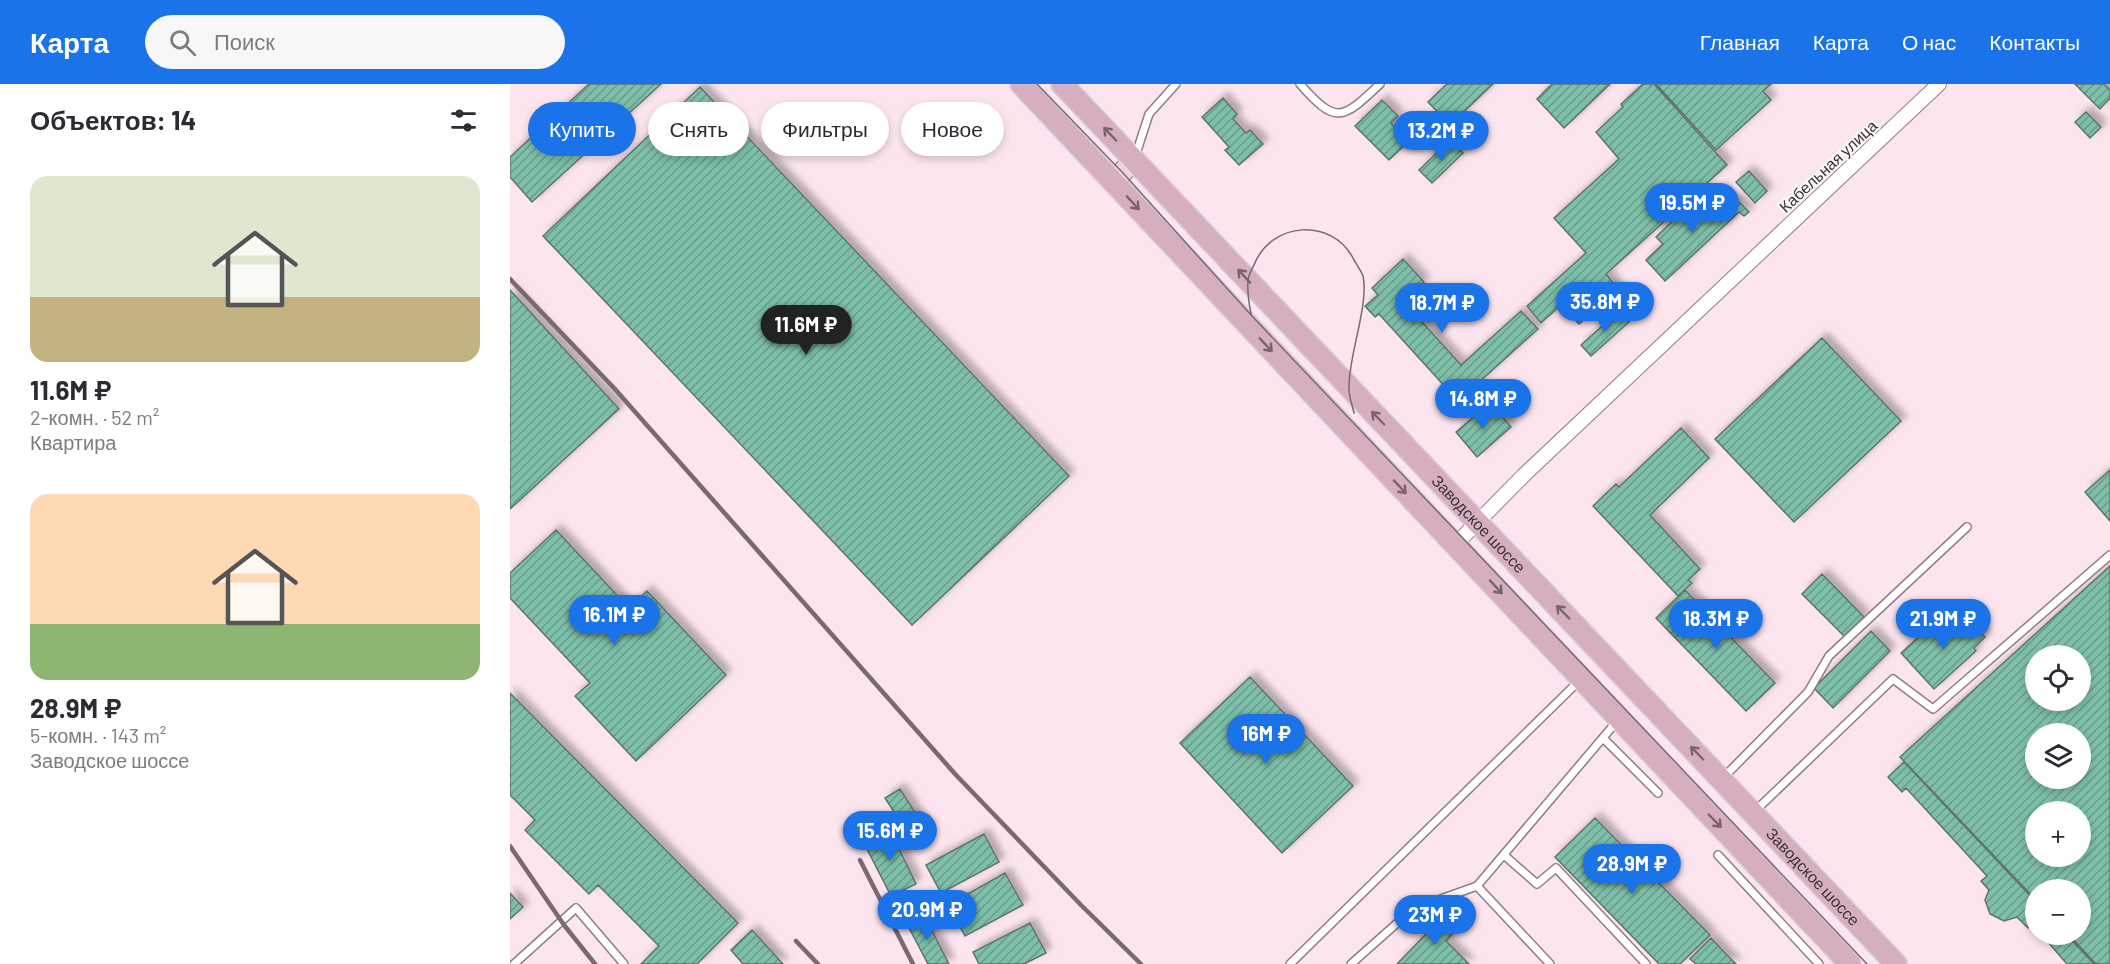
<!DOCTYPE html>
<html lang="ru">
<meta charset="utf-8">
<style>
:root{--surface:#fff;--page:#f7f7f7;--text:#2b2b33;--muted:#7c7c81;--accent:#1a73e8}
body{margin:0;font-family:Barlow,sans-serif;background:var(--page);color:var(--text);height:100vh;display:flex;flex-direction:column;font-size:22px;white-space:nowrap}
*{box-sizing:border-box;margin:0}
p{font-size:20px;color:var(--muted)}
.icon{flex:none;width:33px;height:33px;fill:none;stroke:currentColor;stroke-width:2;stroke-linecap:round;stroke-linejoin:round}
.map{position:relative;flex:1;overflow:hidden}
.details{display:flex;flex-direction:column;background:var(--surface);width:510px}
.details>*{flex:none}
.top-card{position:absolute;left:18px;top:18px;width:570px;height:54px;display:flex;gap:12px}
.fabs{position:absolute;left:1515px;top:561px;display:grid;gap:12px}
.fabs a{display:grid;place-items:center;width:66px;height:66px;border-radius:50%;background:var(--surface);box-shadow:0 3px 9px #0003;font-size:30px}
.price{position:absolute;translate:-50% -51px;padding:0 14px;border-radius:21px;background:var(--accent);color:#fff;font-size:20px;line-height:39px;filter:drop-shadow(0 2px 3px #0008)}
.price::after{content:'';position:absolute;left:50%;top:36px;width:18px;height:14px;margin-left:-9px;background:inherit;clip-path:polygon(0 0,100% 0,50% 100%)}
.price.on{background:#222;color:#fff}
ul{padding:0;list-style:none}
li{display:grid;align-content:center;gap:12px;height:318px;padding:0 30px}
li span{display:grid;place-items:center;height:186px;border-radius:18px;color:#555}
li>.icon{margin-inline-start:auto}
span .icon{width:108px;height:108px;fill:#fffc;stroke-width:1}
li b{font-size:26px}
h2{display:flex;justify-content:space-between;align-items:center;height:72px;padding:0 30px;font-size:26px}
.tag{padding:0 21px;border-radius:27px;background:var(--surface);box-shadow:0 3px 9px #0003;font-size:21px;line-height:54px}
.tag.on{background:var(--accent);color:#fff}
header{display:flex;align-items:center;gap:36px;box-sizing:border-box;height:84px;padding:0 30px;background:var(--accent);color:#fff}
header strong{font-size:28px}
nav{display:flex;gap:33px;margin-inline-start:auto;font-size:21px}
.search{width:420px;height:54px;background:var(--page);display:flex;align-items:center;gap:15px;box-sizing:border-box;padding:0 21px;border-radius:33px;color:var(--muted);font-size:22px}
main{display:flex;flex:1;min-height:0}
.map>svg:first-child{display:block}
</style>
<header>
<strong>Карта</strong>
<div class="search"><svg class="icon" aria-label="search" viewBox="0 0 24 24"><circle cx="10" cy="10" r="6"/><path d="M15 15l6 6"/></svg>Поиск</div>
<nav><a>Главная</a><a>Карта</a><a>О нас</a><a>Контакты</a></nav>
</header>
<main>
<section class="details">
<h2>Объектов: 14<svg class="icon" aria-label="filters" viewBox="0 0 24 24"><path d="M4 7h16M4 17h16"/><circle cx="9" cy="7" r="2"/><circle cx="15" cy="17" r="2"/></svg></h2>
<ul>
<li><span style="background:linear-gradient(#dfe7d0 65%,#c2b280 0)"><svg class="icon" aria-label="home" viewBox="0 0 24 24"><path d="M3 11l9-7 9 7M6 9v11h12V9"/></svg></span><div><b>11.6M ₽</b><p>2-комн. · 52 m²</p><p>Квартира</p></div></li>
<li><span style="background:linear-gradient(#ffd9b3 70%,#8fb573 0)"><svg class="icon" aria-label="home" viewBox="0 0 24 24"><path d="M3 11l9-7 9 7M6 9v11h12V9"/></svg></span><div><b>28.9M ₽</b><p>5-комн. · 143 m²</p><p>Заводское шоссе</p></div></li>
</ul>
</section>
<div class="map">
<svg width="1600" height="880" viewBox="0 0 1600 880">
<defs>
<pattern id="building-hatch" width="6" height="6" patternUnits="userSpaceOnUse" patternTransform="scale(1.5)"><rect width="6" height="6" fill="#7dbfa8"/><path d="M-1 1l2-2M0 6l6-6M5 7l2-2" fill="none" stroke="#689c8a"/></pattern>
<filter id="shadow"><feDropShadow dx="5.5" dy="-5.5" stdDeviation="3" flood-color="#0004"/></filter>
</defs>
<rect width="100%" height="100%" fill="#fce5ef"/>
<path fill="url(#building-hatch)" stroke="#5f736c" stroke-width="1.5" fill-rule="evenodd" filter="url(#shadow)" d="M79 0H151L22 118 0 93V73Z
M937 0H983L940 41 918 18Z
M1042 0H1100L1054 44 1027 15Z
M1133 0H1144L1217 81 1096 190 1108 205 1069 240 1051 221 1031 239 1017 222 1076 169 1044 134 1109 75 1086 48 1113 23 1111 20Z
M1146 0H1261L1253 7 1261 16 1206 66Z
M1565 0H1594L1600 6V14L1590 25Z
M190 3 559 392 402 541 33 152Z
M713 14 727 30 723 35 736 49 740 46 753 60 729 81 715 66 719 63 692 33Z
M872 16 888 32 881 39 898 58 879 76 845 42Z
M1576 28 1591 43 1580 54 1565 38Z
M940 56 953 69 922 99 909 86Z
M1239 87 1257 107 1245 119 1226 98Z
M1211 106 1222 118 1226 115 1239 128 1234 132 1229 128 1155 197 1136 176 1153 160 1146 153 1175 125 1183 133Z
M893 175 914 198 893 217 951 281 1011 227 1028 245 948 317 869 230 865 233 855 222 868 211 862 204Z
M0 206 109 325 0 425Z
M1109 227 1119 238 1081 272 1071 261Z
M1312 254 1391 337 1284 438 1205 355Z
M980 319 1001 343 967 373 946 348Z
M1171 344 1199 374 1140 431 1190 485 1178 496 1182 499 1168 512 1083 422 1106 400 1109 403Z
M1600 386V437L1575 408Z
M46 446 119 524 137 507 216 591 126 677 65 612 80 599 0 514V489Z
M1600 482V880H1586L1558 850H1570V806H1526V816L1390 673ZM1526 572H1570V616H1526ZM1526 650H1570V694H1526ZM1526 728H1570V772H1526Z
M1312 490 1354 533 1334 552 1292 510Z
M1175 506 1265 599 1236 627 1146 534Z
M1432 532 1445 547 1458 535 1475 553 1464 564 1466 567 1424 605 1391 569Z
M1361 547 1380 567 1323 624 1304 604Z
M740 593 843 702 772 769 670 659Z
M0 609 228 839 187 880H131L149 862 88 801 79 810 15 746 25 736 0 711Z
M1394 678 1526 818V844L1522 840 1518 844 1507 833 1494 837 1480 830 1475 816 1479 806 1471 797 1477 792 1396 704 1392 708 1378 693Z
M390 705 419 750 404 759 375 714Z
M1085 734 1200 851 1170 880H1149L1045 773Z
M379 744 406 800 381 812 353 757Z
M474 750 489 778 431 809 416 781Z
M495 789 513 821 455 852 438 821Z
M0 809 13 823 0 835Z
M932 828 948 844 936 857 959 880H887L919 847 916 844Z
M413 829 439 880H418L396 838Z
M520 839 536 869 514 880H469L463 868Z
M242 846 273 880H233L221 866Z
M1531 850H1556L1584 880H1557Z
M1201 854 1215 869 1226 880H1186L1180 875Z"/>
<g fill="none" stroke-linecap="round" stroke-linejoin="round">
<defs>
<path id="lane" d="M790 0C826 41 832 36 870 0
M625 73 639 30 666 0
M1093 654 1148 709
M1214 693 1298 608 1319 572 1457 443
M1245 727 1383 595 1423 625 1600 471
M994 771 1027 800 1046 784 1136 880
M1208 771 1309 880
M4 880 66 824 114 880
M780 880 1069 597
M841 880 903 825 967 802
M1040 880 967 802 1108 636"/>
<path id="street" d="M945 461 1014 391 1429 0"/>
<path id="secondary" d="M604 98 624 75"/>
<g id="primary">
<path d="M511 0 1340 880"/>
<path id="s1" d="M552 0 1386 880"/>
</g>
</defs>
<use href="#lane" stroke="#907c84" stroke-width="10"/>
<use href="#street" stroke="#907c84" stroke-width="16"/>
<use href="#secondary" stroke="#907c84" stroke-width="22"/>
<use href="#primary" stroke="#d4d2d3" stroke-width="24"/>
<use href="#lane" stroke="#fff" stroke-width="7"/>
<use href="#street" stroke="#fff" stroke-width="14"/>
<use href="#secondary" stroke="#ebd6e0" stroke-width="20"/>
<use href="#primary" stroke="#d7adc1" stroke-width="21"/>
<path stroke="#786a70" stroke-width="1.5" d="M527 0 613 89 742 232 1357 880
M741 230C739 219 737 209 738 198 738 192 741 186 744 181 761 137 823 133 844 176 847 181 851 187 853 192 859 221 839 270 839 302 838 310 842 320 844 329"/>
<path stroke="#786a70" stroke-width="4.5" d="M0 195 104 304 446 691 571 821 631 880
M0 762 54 841 85 880
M350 776 403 880
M286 857 308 880"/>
</g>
<defs><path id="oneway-shaft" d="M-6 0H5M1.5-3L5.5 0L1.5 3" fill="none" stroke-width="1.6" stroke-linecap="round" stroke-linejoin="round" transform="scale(1.5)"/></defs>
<g stroke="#79636e">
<use href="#oneway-shaft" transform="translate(600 50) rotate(-134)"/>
<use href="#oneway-shaft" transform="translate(623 119) rotate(47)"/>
<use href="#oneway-shaft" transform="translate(734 192) rotate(-133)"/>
<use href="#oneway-shaft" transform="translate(756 261) rotate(47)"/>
<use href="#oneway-shaft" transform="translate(868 334) rotate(-134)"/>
<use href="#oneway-shaft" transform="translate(890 403) rotate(47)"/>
<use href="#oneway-shaft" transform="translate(986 503) rotate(47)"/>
<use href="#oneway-shaft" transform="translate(1053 528) rotate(-134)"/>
<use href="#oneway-shaft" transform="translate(1187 669) rotate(-134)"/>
<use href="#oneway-shaft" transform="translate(1205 737) rotate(46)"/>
</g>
<g text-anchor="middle" stroke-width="4.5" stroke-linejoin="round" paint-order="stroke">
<g font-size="16" fill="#3b3236" stroke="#fdf8fa">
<text transform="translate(1318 82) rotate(-43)" y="6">Кабельная улица</text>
<text dy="6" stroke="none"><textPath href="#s1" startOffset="606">Заводское шоссе</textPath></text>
<text dy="6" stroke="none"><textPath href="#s1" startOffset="1092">Заводское шоссе</textPath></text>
</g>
</g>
</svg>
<div class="fabs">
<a><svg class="icon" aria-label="locate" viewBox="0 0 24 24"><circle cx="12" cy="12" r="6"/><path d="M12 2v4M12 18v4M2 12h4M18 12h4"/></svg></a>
<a><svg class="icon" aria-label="layers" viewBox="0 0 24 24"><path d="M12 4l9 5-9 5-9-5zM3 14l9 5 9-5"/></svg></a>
<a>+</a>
<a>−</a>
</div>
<b class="price" style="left:931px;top:78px">13.2M ₽</b>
<b class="price" style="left:1182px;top:150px">19.5M ₽</b>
<b class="price" style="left:1095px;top:249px">35.8M ₽</b>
<b class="price" style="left:932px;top:250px">18.7M ₽</b>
<b class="price on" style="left:296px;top:272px">11.6M ₽</b>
<b class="price" style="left:973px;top:346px">14.8M ₽</b>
<b class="price" style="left:104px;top:562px">16.1M ₽</b>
<b class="price" style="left:1206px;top:566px">18.3M ₽</b>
<b class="price" style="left:1433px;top:566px">21.9M ₽</b>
<b class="price" style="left:756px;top:681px">16M ₽</b>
<b class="price" style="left:380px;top:778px">15.6M ₽</b>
<b class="price" style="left:1122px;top:811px">28.9M ₽</b>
<b class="price" style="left:417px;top:857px">20.9M ₽</b>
<b class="price" style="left:925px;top:862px">23M ₽</b>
<div class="top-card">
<a class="tag on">Купить</a>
<a class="tag">Снять</a>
<a class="tag">Фильтры</a>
<a class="tag">Новое</a>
</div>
</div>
</main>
